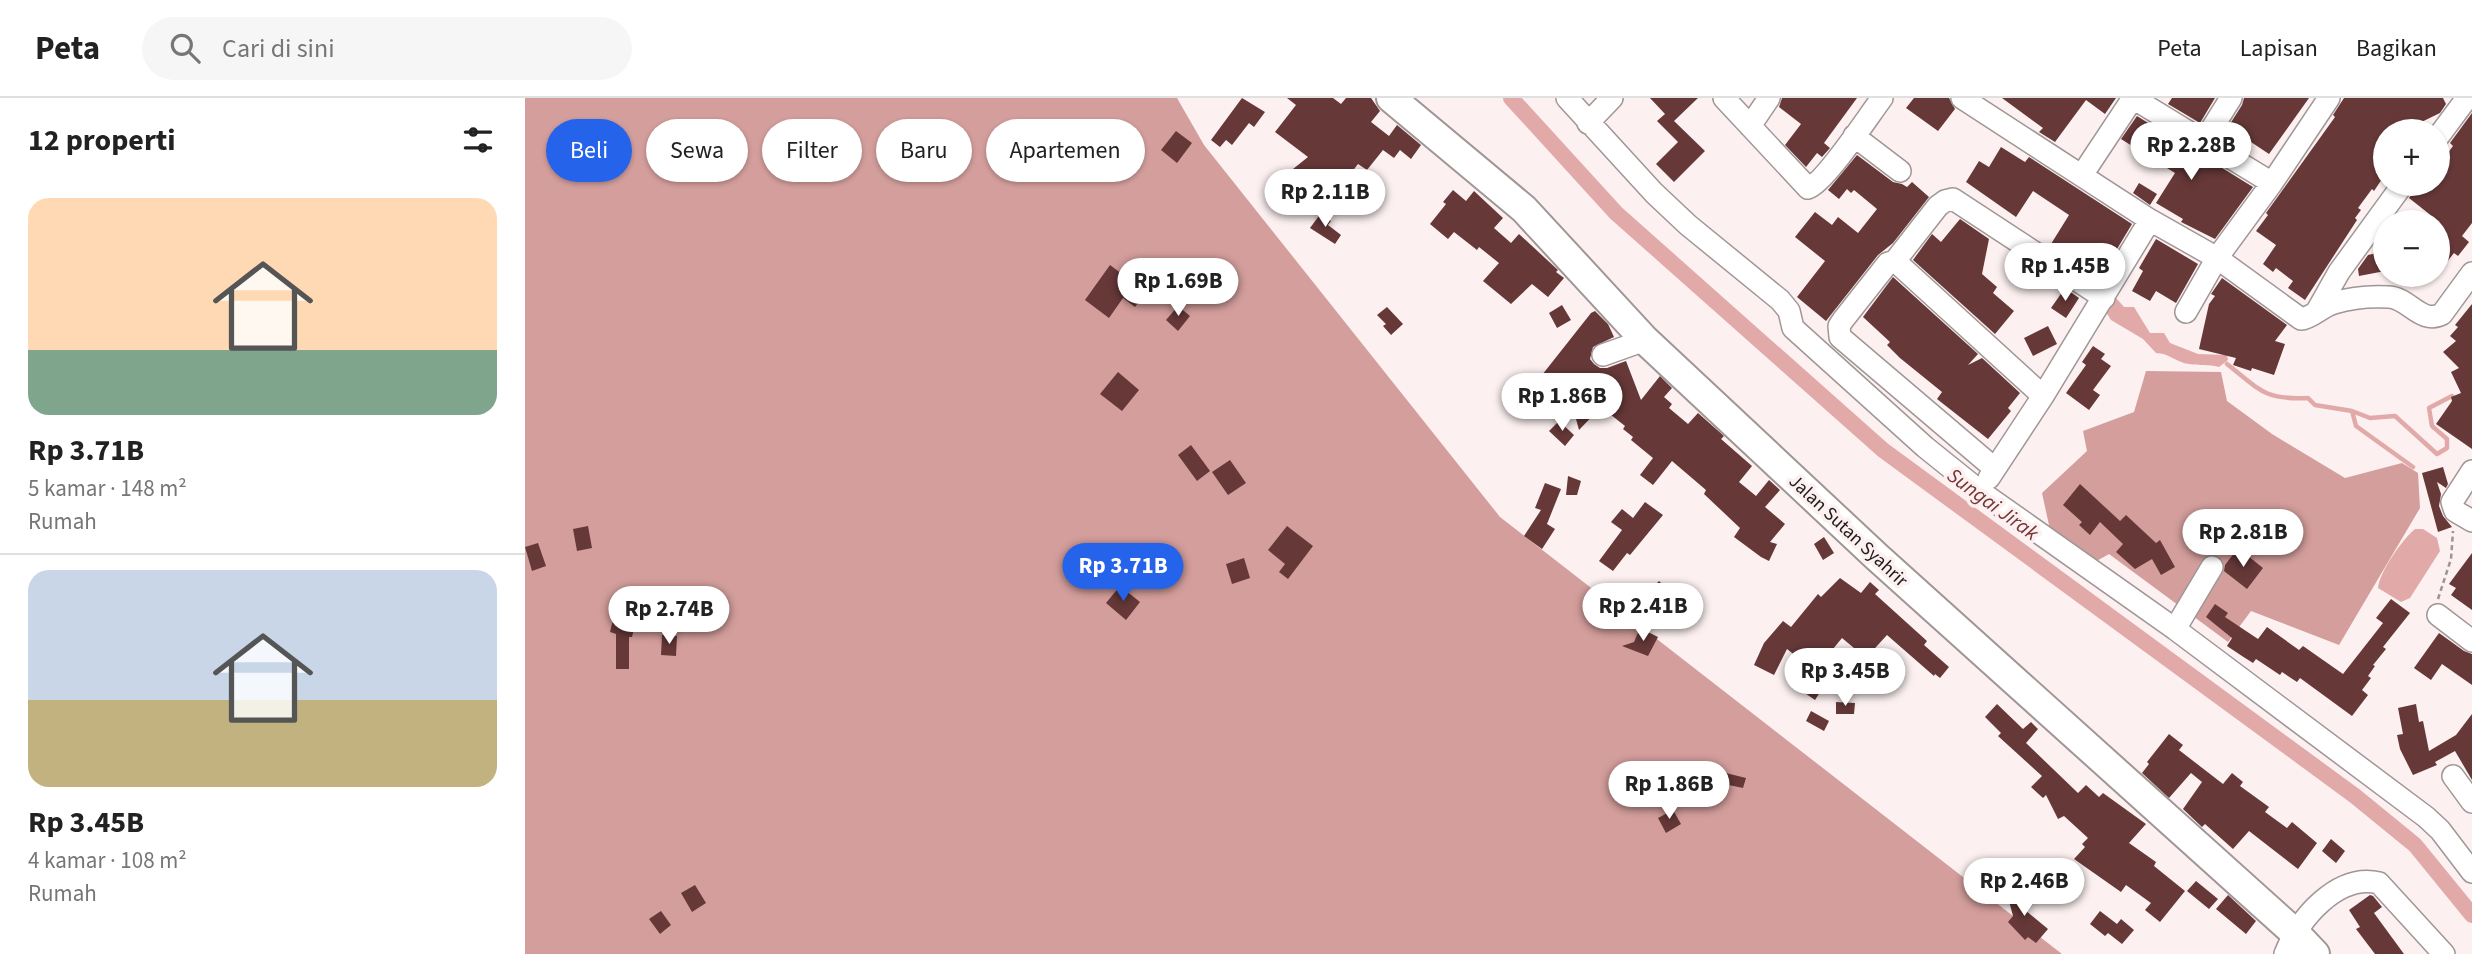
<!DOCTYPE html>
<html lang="id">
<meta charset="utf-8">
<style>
:root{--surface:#fff;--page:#f6f6f6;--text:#222;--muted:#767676;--line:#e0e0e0;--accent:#2563eb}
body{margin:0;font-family:"Source Sans 3",sans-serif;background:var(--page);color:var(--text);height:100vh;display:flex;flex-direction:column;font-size:26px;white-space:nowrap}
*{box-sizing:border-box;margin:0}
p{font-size:23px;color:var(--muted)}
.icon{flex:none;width:38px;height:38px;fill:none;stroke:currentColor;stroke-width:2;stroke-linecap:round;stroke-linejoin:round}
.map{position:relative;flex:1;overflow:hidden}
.side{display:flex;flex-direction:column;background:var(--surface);width:525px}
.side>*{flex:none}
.guide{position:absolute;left:21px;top:21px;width:665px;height:63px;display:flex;gap:14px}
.fabs{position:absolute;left:1848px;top:21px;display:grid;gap:14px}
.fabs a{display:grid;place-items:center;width:77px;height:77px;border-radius:50%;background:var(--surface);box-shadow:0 2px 5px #0004;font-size:35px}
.price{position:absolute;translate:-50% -60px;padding:0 16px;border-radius:24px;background:#fff;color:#222;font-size:23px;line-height:46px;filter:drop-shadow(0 2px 4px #0008)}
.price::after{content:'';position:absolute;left:50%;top:42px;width:21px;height:16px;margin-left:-10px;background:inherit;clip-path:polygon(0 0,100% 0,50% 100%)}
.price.on{background:var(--accent);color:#fff}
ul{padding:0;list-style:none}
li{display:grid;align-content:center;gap:14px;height:371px;padding:0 28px}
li+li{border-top:2px solid var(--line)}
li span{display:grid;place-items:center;height:217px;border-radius:21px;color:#555}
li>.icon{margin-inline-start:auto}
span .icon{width:126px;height:126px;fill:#fffc;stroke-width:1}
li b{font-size:30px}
h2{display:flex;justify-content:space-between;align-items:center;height:84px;padding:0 28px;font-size:30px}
.chip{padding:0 24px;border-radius:32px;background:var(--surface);box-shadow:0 2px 5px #0004;font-size:24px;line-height:63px}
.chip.on{background:var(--accent);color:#fff}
header{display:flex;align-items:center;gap:42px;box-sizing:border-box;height:98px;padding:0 35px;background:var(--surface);border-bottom:2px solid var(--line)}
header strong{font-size:33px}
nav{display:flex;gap:38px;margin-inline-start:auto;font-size:24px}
.search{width:490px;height:63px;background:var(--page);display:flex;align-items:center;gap:18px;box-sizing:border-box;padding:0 24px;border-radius:38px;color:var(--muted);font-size:26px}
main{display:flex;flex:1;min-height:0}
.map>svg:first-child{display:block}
</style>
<header>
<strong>Peta</strong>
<div class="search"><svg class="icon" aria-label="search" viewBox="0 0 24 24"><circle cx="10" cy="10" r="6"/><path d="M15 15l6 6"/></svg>Cari di sini</div>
<nav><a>Peta</a><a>Lapisan</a><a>Bagikan</a></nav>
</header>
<main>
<section class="side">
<h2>12 properti<svg class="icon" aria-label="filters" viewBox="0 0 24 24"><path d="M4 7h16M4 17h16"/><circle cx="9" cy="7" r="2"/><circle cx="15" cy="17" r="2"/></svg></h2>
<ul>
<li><span style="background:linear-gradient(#ffd9b3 70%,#7fa58c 0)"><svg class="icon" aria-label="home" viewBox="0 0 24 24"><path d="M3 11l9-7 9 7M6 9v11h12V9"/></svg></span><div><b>Rp 3.71B</b><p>5 kamar · 148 m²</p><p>Rumah</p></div></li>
<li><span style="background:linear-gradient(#c9d6e8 60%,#c2b280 0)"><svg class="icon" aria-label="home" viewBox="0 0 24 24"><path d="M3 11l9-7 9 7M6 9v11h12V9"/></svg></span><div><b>Rp 3.45B</b><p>4 kamar · 108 m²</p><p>Rumah</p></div></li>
</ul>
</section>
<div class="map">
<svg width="1947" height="856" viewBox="0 0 1947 856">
<rect width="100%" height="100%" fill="#fcf0f0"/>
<path fill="#d39e9c" d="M0 0H652L679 47 975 419 1537 856H0Z
M1621 273 1696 274 1702 303 1747 336 1820 380 1877 365 1893 375 1895 410 1814 547 1726 513 1703 544 1584 456 1552 474 1531 459 1517 395 1562 353 1558 333 1609 314Z"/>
<path fill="#e1aaa8" d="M1585 193 1599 209H1609L1625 235H1639L1645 245 1673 256 1702 257 1703 262 1694 269C1683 266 1675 268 1664 266 1652 265 1644 255 1631 255L1618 241 1586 222 1579 211Z
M1890 431H1898L1912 440 1915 453 1885 500 1876 504 1853 490C1855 473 1877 442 1890 431Z"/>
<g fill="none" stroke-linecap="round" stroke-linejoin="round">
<path stroke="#e1aaa8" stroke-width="4.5" d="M1702 266C1735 292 1739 302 1783 300L1790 307 1827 313 1845 320 1870 318 1912 356 1922 350V341L1907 328 1904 310 1927 298
M1827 313 1831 328 1888 369"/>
<path stroke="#e1aaa8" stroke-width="16" d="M986 0 1091 115 1358 352 1830 698 1890 747 1947 817"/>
</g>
<path fill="#663838" d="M717 0 740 14 729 29 724 25 707 47 701 42 695 49 686 42Z
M762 0H808L816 6 821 0H846L855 13 846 24 864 38 872 27 896 47 886 61 875 52 869 60 858 52 842 72 833 66 813 92 796 78 783 89 768 71 783 59 750 34 771 7Z
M1125 0H1173L1149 23 1180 53 1149 84 1131 66 1153 44 1132 23 1140 16Z
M1257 0H1332L1299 45 1305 50 1297 59 1292 55 1281 69 1260 47 1276 26 1254 9Z
M1389 0H1424L1430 11 1413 33 1381 10Z
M1477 0H1591L1580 16 1561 2 1530 44 1514 34 1518 30Z
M1647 0H1690L1675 25 1643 6Z
M1719 0H1784L1744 56 1723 42 1718 50 1698 37 1717 7Z
M1819 0H1918L1921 6 1915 15 1878 33H1860V68L1853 78 1857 81 1849 93 1847 91 1833 110 1836 112 1830 120 1832 122 1780 202 1763 190 1768 183 1751 170 1748 174 1738 166 1751 147 1731 133 1743 117 1741 115 1810 19 1808 17Z
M1947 15V125L1937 138 1944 144 1933 158 1929 155 1913 175V123L1884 100 1894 86H1913V68L1928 48 1925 45Z
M1612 18 1628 28 1624 33 1642 46 1647 39 1728 89 1690 141 1656 124 1658 121 1631 105 1650 75 1596 41Z
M651 33 667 45 652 65 636 52Z
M1476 49 1500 64 1504 59 1607 126 1574 181 1556 169 1558 167 1526 146 1544 117 1508 93 1491 119 1441 84 1454 63 1464 69Z
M1332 57 1368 84 1377 86 1382 89 1387 84 1404 99 1368 145 1353 157 1301 223 1272 199 1300 163 1270 139 1290 114 1307 127 1313 119 1333 135 1352 111 1329 92 1326 95 1322 91 1314 101 1303 92Z
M1614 85 1632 96 1625 107 1608 95Z
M928 92 941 103 949 93 978 120 969 130 986 145 994 136 1033 172 1031 174 1039 180 1023 199 1007 186 986 206 958 183 974 165 954 149 952 152 929 134 923 141 905 126 921 106 918 104Z
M796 115 806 123 803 127 816 137 810 146 785 130Z
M1435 121 1464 141 1457 176 1472 189 1468 195 1489 213 1470 236 1388 162 1407 136 1416 144Z
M1631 141 1673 166 1651 205 1631 193 1625 203 1607 193 1618 173 1614 170Z
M1860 153V173L1834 178 1833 171 1843 157Z
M585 167 621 194 610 209 598 200 584 220 560 202Z
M1368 179 1453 256 1443 267 1457 260 1495 295 1483 310 1486 313 1463 341 1412 301 1417 294 1375 260 1362 247 1365 244 1338 219Z
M1697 180 1762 227 1750 243 1760 246 1749 277 1727 270 1726 273 1708 267 1711 260 1674 251 1684 206 1690 198 1686 196Z
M1540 190 1554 200 1541 220 1526 210Z
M1947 206V351L1911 326 1927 303 1926 299 1936 295 1926 274 1934 270 1918 254 1931 243 1925 238 1933 229 1930 227Z
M1037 207 1046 222 1032 230 1024 215Z
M653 208 665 218 653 233 641 222Z
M862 209 878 226 866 237 858 228 861 226 852 217Z
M1070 213 1083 226 1089 239 1068 249 1065 261 1069 266 1075 270H1082L1101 263 1116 302 1135 278 1147 290 1139 299 1147 306 1144 310 1163 326 1173 315 1199 338 1196 341 1227 368 1214 384 1231 398 1244 382 1255 392 1240 409 1260 426 1245 444 1252 446 1244 463 1236 459 1209 439 1215 430 1179 396 1181 392 1147 363 1128 387 1115 377 1128 360 1106 342 1108 339 1098 331 1100 328 1076 309 1054 332 1044 295 1041 296 1017 277 1066 215Z
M1523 228 1532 246 1508 258 1499 240Z
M1568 248 1580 256 1576 261 1586 268 1568 292 1575 297 1564 312 1541 295 1561 267 1557 264Z
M593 274 614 292 597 313 575 296Z
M1034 323 1049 337 1040 348 1024 333Z
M666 347 685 373 672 383 653 357Z
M705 362 721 385 703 397 687 374Z
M1918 369 1923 386 1921 390 1912 384 1916 396 1914 408 1918 418 1927 429 1913 434 1897 375Z
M1043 378 1056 383 1052 397H1041Z
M1020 385 1036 391 1022 426 1030 431 1017 451 999 438 1016 412 1010 410Z
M1555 386 1595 423 1601 417 1631 445 1635 442 1650 469 1636 477 1627 461 1610 471 1591 454 1598 446 1575 424 1565 437 1554 427 1557 424 1538 407Z
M1120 404 1138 417 1105 457 1102 455 1088 473 1074 463 1097 432 1086 424 1097 411 1108 420Z
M63 428 67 450 52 453 48 431Z
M762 428 788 448 763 481 754 474 760 466 743 452Z
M1299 439 1309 455 1298 462 1289 446Z
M13 445 21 468 7 473 0 449Z
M1713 450 1738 470 1722 491 1699 473 1700 467Z
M1947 455V512L1926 497 1931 490 1924 486Z
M719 460 725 480 707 486 701 466Z
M1315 480 1336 495 1345 484 1354 492 1350 496 1402 543 1399 547 1424 569 1415 580 1410 576 1409 578 1362 537 1341 560 1317 540 1303 557 1295 550 1282 567 1262 551 1249 577 1229 567 1239 545 1258 523 1266 529 1293 496 1296 499Z
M1134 483 1152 500 1141 513 1138 510 1119 528 1105 513Z
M595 488 615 504 601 522 581 505Z
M132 497 144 498 142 513 131 512Z
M93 501 115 506 107 539H104V571H91V536L85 534Z
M1866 501 1885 515 1858 549 1861 551 1848 567 1850 568 1843 578 1846 580 1837 592 1843 597 1827 618 1775 580 1772 584 1757 574 1755 577 1731 561 1728 565 1717 558 1702 548 1707 540 1681 519 1690 506 1703 515 1700 519 1733 541 1742 529 1774 552 1778 548 1818 576 1858 525 1851 520Z
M1115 530 1133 539 1123 558 1097 548 1109 544Z
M1914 535 1939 553 1947 556V587L1917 566 1906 582 1889 570Z
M137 537 152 538 151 558 136 557Z
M1284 582 1297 591 1290 602 1277 593Z
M1311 604 1330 605 1329 616H1311Z
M1472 606 1498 631 1506 624 1513 631 1501 645 1553 695 1561 687 1574 699 1578 695 1621 726 1604 745 1631 764 1629 768 1660 793 1635 824 1620 812 1626 805 1601 787 1596 794 1549 761 1560 749 1557 746 1563 740 1539 718 1533 721 1521 697 1518 700 1506 689 1517 678 1473 638 1476 635 1460 619Z
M1891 606 1894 624 1898 623 1904 653 1931 637 1947 616V682L1930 653 1910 664 1912 667 1888 677 1875 651 1872 637 1878 636 1873 610Z
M1286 613 1304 623 1299 633 1281 623Z
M1644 636 1658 647 1654 652 1698 686 1707 675 1718 684 1715 688 1744 709 1740 714 1762 730 1767 724 1792 745 1773 771 1724 733 1708 751 1680 726 1677 729 1658 711 1677 684 1666 675 1644 700 1617 675 1624 666 1622 664Z
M1201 675 1221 680 1218 690 1199 686Z
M1148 712 1156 726 1141 735 1133 720Z
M1806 741 1820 753 1811 765 1797 753Z
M1671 783 1693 801 1684 811 1662 793Z
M170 787 181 805 167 814 156 795Z
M1494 789 1500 812 1523 831 1511 845 1503 839 1500 842 1483 824 1488 818 1481 792Z
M1703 797 1731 823 1721 836 1691 811Z
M1845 797 1848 798 1857 809 1849 815 1879 856H1850L1831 831 1835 829 1824 812Z
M136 813 146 827 135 836 124 821Z
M1575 813 1592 826 1596 821 1609 832 1597 846 1583 835 1580 838 1565 826Z"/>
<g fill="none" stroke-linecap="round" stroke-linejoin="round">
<defs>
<path id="minor" d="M1042 0 1129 95 1163 127 1255 202 1264 213 1268 230 1400 349 1456 394 1650 531 1901 719 1915 732 1947 774
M1199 0 1283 90C1300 85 1344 17 1357 0
M1437 0 1625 122 1692 160 1776 221C1787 220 1797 208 1809 205 1825 200 1847 198 1864 199 1884 200 1896 227 1917 216L1947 175
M1608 0 1747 85
M1063 25 1087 0
M1225 28 1244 0
M1329 38 1375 73
M1913 39 1942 0
M1679 43 1706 0
M1557 77 1608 0
M1370 163 1413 108 1420 103 1428 101 1579 200
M1792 213 1814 174 1878 86
M1661 214 1692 160 1747 85 1804 0
M1078 257 1120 242
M1469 370 1315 239 1314 228 1318 222 1363 165 1370 163 1518 298
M1947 373 1927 404 1930 413 1947 423
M1464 380 1518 298 1625 122
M1913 517 1947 543
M1650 531 1687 469
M1928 678 1947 704
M1760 856C1773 821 1813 775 1854 785L1919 856"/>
<path id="major" d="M866 0 999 111 1120 242 1352 459 1770 835 1790 856"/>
</defs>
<use href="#minor" stroke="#a09695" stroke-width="24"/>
<use href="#major" stroke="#a09695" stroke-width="32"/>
<path stroke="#9d9494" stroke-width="2.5" stroke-dasharray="5 3.5" stroke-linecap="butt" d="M1913 501 1926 461 1928 433"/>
<use href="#minor" stroke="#fff" stroke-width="21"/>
<use href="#major" stroke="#fff" stroke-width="28"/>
</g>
<g text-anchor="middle" stroke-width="7" stroke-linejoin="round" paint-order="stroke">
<g font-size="19" fill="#201c1b" stroke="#fcf0f0">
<text transform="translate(1324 432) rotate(43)" y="7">Jalan Sutan Syahrir</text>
</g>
<g font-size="21" font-style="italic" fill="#763334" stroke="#fcf0f0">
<text transform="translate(1468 406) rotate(36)" y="7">Sungai Jirak</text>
</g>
</g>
</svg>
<div class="fabs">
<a>+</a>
<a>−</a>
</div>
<b class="price" style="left:1666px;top:84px">Rp 2.28B</b>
<b class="price" style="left:800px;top:131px">Rp 2.11B</b>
<b class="price" style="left:1540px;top:205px">Rp 1.45B</b>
<b class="price" style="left:653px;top:220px">Rp 1.69B</b>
<b class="price" style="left:1037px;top:335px">Rp 1.86B</b>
<b class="price" style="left:1718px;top:471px">Rp 2.81B</b>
<b class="price on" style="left:598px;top:505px">Rp 3.71B</b>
<b class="price" style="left:1118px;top:545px">Rp 2.41B</b>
<b class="price" style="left:144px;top:548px">Rp 2.74B</b>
<b class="price" style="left:1320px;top:610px">Rp 3.45B</b>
<b class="price" style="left:1144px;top:723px">Rp 1.86B</b>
<b class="price" style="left:1499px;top:820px">Rp 2.46B</b>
<div class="guide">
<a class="chip on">Beli</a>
<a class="chip">Sewa</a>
<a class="chip">Filter</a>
<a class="chip">Baru</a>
<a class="chip">Apartemen</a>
</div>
</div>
</main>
